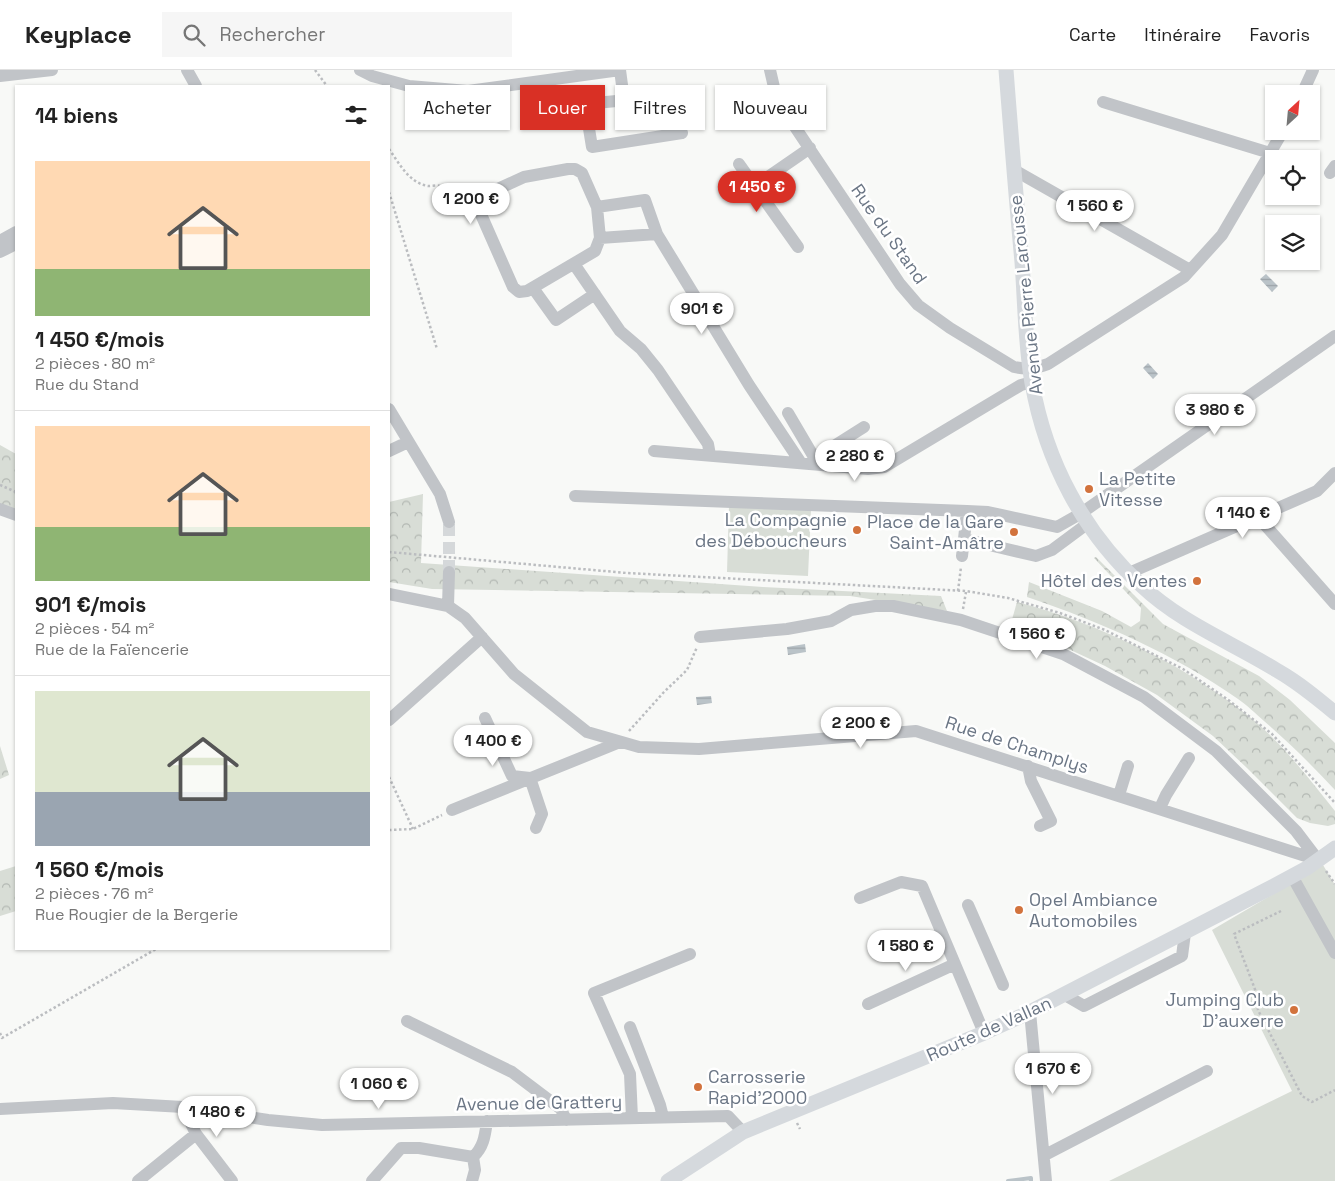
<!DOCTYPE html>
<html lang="fr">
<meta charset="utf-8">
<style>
:root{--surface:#fff;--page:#f6f6f6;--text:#222;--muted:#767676;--line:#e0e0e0;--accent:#d93025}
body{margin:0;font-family:"Space Grotesk",sans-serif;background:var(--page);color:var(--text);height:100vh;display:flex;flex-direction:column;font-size:19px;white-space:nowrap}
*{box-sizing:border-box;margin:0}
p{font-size:16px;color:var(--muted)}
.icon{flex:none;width:28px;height:28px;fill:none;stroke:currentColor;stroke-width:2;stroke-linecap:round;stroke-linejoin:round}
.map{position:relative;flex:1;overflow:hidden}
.side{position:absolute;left:15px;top:15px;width:375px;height:865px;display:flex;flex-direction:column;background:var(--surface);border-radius:0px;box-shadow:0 1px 4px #0004}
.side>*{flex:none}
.guide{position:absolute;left:405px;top:15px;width:475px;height:45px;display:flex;gap:10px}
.needle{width:32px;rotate:26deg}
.tools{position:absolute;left:1265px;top:15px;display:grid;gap:10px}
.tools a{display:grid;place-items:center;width:55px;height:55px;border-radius:0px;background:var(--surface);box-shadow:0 1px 4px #0004;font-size:25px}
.price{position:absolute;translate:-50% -42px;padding:0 11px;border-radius:18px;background:#fff;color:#222;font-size:16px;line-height:32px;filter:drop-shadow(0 1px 2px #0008)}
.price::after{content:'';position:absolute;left:50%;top:30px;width:15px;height:11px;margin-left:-8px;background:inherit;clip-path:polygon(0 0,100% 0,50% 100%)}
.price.on{background:var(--accent);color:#fff}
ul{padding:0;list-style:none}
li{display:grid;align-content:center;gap:10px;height:265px;padding:0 20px}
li+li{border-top:1px solid var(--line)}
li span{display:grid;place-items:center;height:155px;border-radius:0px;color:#555}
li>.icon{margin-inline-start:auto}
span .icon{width:90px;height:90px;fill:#fffc;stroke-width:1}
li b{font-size:21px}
h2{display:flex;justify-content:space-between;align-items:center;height:60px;padding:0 20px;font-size:21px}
.tag{padding:0 18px;border-radius:0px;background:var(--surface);box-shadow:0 1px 4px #0004;font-size:18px;line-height:45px}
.tag.on{background:var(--accent);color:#fff}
header{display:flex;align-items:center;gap:30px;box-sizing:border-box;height:70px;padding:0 25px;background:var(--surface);border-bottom:1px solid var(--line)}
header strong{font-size:24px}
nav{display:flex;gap:28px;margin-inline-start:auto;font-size:18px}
.search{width:350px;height:45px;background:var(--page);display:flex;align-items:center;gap:12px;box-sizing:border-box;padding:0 18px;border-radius:0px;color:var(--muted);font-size:19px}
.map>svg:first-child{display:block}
</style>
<header>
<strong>Keyplace</strong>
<div class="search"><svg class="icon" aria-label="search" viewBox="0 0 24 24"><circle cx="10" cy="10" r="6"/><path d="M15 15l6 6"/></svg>Rechercher</div>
<nav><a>Carte</a><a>Itinéraire</a><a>Favoris</a></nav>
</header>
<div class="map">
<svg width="1335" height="1111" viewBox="0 0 1335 1111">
<defs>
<pattern id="forest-crowns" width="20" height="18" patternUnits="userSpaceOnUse" patternTransform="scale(1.25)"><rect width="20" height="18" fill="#d8ddd6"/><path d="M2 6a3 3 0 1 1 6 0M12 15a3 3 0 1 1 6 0" fill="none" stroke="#b3b8b3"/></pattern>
<pattern id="water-rules" width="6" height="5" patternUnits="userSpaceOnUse" patternTransform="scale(1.25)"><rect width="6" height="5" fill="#bac3c8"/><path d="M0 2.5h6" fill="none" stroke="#9ba3a8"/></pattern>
</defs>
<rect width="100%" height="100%" fill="#f8f9f7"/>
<path fill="url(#forest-crowns)" d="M0 375 16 384V442L0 438Z
M423 424 421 493 763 517 941 526 947 541 850 526 432 519 389 512V432Z
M1096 487 1163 554 1259 606 1290 630 1335 673V720C1313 696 1289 673 1264 651 1256 644 1247 635 1238 629 1174 584 1101 552 1027 527L1029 512 1102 541 1131 557 1140 551 1141 538 1094 488Z
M1017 532C1100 554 1184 594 1251 648 1282 673 1310 710 1335 741V754L1328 756 1310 753 1297 748 1247 698 1213 666 1157 625 1105 596 1062 576 1009 560Z
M0 676 9 705 0 709Z
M16 796V841L0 846V801Z"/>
<path fill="#d8ddd6" d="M729 436 811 439 808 506 727 502Z
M1323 795 1335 815V1111H1109L1292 1021 1212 860Z"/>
<path fill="url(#water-rules)" d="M1266 204 1278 216 1272 222 1260 209Z
M1148 293 1158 304 1153 309 1143 298Z
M805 574 806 582 788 585 787 577Z
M711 626 712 633 697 635 696 627Z"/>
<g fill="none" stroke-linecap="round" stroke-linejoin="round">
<path stroke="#bac3c8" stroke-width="4" d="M1008 1111 1031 1108V1111"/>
<path stroke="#d5d8da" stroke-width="12" stroke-dasharray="12 6" stroke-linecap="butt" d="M449 502V452"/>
<path stroke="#bbbdc0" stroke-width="2.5" stroke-dasharray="2.5 2.5" stroke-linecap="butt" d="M315 0 327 16
M389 79C399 93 409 113 428 116 432 116 437 115 440 116 450 118 455 128 464 130
M389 122 437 279
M0 415 16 422
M389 482 627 503 966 521 1008 528 1060 543 1105 560 1183 599 1227 629 1272 664 1335 733
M958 521 961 497
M963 539 966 522
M629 661 664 622 687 600 697 577
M389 707 413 759
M389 760 413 759 442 745
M1326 801 1335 814
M1281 841 1234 864 1256 922 1258 940 1302 1026 1312 1032 1335 1020
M0 963 2 968 156 879
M797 1053 800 1059"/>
<path stroke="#c1c4c8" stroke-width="12" d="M187 0 196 16
M360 0 372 6 409 16 468 21 620 0
M620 0 624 30
M770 0 777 30 900 214 918 235 950 258 1014 297C1028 300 1036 298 1048 294L1184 207 1222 165 1283 61
M0 6 52 0
M1302 24 1313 0
M669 26 682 63 592 77 585 34Z
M1103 32 1270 83
M739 94 798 177
M1014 100 1190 200
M1330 103 1335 96
M755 116 810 78
M597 137 582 103 575 99H568L524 107 478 128 476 133 513 217 519 222 527 221 595 181 600 168
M657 164 600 168 597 137 645 130 657 164 749 315 801 393
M0 171 16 162
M0 182 16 174
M574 194 620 261 641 279 658 300 708 374 710 385
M533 218 556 250 595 224
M389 339 440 424 449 452
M788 343 818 394
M389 381 408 372
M654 381 868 399 884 397 1021 315 1032 312
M815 388 864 357
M575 426 967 441
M0 439 16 445
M1258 447 1335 534
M1087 454 1052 480 1036 486 964 469 967 441 988 442 1057 457 1080 444 1335 266
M962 486 964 469
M1129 503 1317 421 1335 403
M389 524 448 536 465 548 514 604 587 662 639 677 699 679 916 661 1318 790
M448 536 449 502
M700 567 787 559 831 551 851 540 875 536H893L961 550 1063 584 1144 627 1216 681 1296 761 1318 790
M485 648 512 706 530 708 542 744 536 758
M389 650 482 567
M1028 696 1031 711 1051 751 1040 756
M1119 725 1128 696
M1160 738 1166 725 1189 688
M452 740 620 672
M1292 806 1335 883
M860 828 901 812 922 816 984 963
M968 835 1003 915
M1065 925 1084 936 1182 886 1185 863
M868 934 955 894
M1030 942 1046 1111
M407 951 512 1002 561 1039 566 1050
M630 957 660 1035 663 1047
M183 1037 196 1064 232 1111
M0 1039 113 1033 183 1037 268 1050 322 1055 728 1046 743 1062
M632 1048 630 1004 594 923 690 884
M1045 1085 1207 1001
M473 1087C484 1077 485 1065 487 1051
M138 1111 196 1064
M372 1111 401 1078H419L473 1087 475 1100 472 1111"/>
<path stroke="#d5d9dd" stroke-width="15" d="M1006 0C1011 64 1016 128 1022 192 1025 232 1025 274 1032 313 1046 392 1083 462 1142 516 1181 553 1233 573 1278 601 1299 613 1317 628 1335 643
M668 1111 743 1062 984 963 1030 942 1272 817 1307 798 1335 778"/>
</g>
<g fill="#d2733d" stroke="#fff" stroke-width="2">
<circle cx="1089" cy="419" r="5"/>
<circle cx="857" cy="460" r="5"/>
<circle cx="1014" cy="462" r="5"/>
<circle cx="1197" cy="511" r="5"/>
<circle cx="1019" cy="840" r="5"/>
<circle cx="1294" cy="940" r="5"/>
<circle cx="698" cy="1017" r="5"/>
</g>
<g text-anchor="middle" stroke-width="5" stroke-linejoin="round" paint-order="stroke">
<g font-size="18" fill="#6b7685" stroke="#fff">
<text transform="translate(889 164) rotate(55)" y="6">Rue du Stand</text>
<text transform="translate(1026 225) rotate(-96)" y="6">Avenue Pierre Larousse</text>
<text transform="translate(1017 675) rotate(18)" y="6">Rue de Champlys</text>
<text transform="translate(989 959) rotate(-24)" y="6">Route de Vallan</text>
<text transform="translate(539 1033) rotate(-1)" y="6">Avenue de Grattery</text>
</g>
<g font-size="18" fill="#6b7685" stroke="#fff" text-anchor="end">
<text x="1099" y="415" text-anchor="start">La Petite<tspan x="1099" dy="21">Vitesse</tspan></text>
<text x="847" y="456">La Compagnie<tspan x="847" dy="21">des Déboucheurs</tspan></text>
<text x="1004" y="458">Place de la Gare<tspan x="1004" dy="21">Saint-Amâtre</tspan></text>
<text x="1187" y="517">Hôtel des Ventes</text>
<text x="1029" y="836" text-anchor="start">Opel Ambiance<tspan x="1029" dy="21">Automobiles</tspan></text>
<text x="1284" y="936">Jumping Club<tspan x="1284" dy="21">D'auxerre</tspan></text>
<text x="708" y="1013" text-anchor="start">Carrosserie<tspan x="708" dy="21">Rapid'2000</tspan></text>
</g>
</g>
</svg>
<div class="tools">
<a><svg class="needle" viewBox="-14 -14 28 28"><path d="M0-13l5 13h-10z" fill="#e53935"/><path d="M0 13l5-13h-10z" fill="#767676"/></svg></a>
<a><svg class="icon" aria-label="locate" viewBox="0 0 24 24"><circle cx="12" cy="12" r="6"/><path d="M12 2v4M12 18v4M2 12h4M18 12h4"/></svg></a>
<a><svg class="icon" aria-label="layers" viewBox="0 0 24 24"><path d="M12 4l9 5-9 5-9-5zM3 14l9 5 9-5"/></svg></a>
</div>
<b class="price on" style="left:757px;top:143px">1 450 €</b>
<b class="price" style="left:471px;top:155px">1 200 €</b>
<b class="price" style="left:1095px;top:162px">1 560 €</b>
<b class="price" style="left:702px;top:265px">901 €</b>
<b class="price" style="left:1215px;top:366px">3 980 €</b>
<b class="price" style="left:855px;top:412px">2 280 €</b>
<b class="price" style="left:1243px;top:469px">1 140 €</b>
<b class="price" style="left:1037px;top:590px">1 560 €</b>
<b class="price" style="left:861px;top:679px">2 200 €</b>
<b class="price" style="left:493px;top:697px">1 400 €</b>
<b class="price" style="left:906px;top:902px">1 580 €</b>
<b class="price" style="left:1053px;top:1025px">1 670 €</b>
<b class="price" style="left:379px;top:1040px">1 060 €</b>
<b class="price" style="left:217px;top:1068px">1 480 €</b>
<div class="guide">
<a class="tag">Acheter</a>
<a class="tag on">Louer</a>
<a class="tag">Filtres</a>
<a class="tag">Nouveau</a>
</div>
<section class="side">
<h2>14 biens<svg class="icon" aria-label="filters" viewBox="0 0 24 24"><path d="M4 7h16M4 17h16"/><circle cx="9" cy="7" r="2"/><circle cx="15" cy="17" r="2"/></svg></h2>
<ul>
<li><span style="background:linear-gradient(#ffd9b3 70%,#8fb573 0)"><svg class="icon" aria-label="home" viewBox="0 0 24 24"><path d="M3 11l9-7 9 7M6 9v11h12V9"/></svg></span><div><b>1 450 €/mois</b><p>2 pièces · 80 m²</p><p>Rue du Stand</p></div></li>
<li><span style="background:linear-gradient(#ffd9b3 65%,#8fb573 0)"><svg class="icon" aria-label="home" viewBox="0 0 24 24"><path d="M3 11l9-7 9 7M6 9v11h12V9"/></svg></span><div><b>901 €/mois</b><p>2 pièces · 54 m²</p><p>Rue de la Faïencerie</p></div></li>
<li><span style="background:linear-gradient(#dfe7d0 65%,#9aa5b1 0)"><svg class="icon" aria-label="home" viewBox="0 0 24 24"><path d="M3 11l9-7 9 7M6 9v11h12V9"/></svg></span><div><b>1 560 €/mois</b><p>2 pièces · 76 m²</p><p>Rue Rougier de la Bergerie</p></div></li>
</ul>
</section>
</div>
